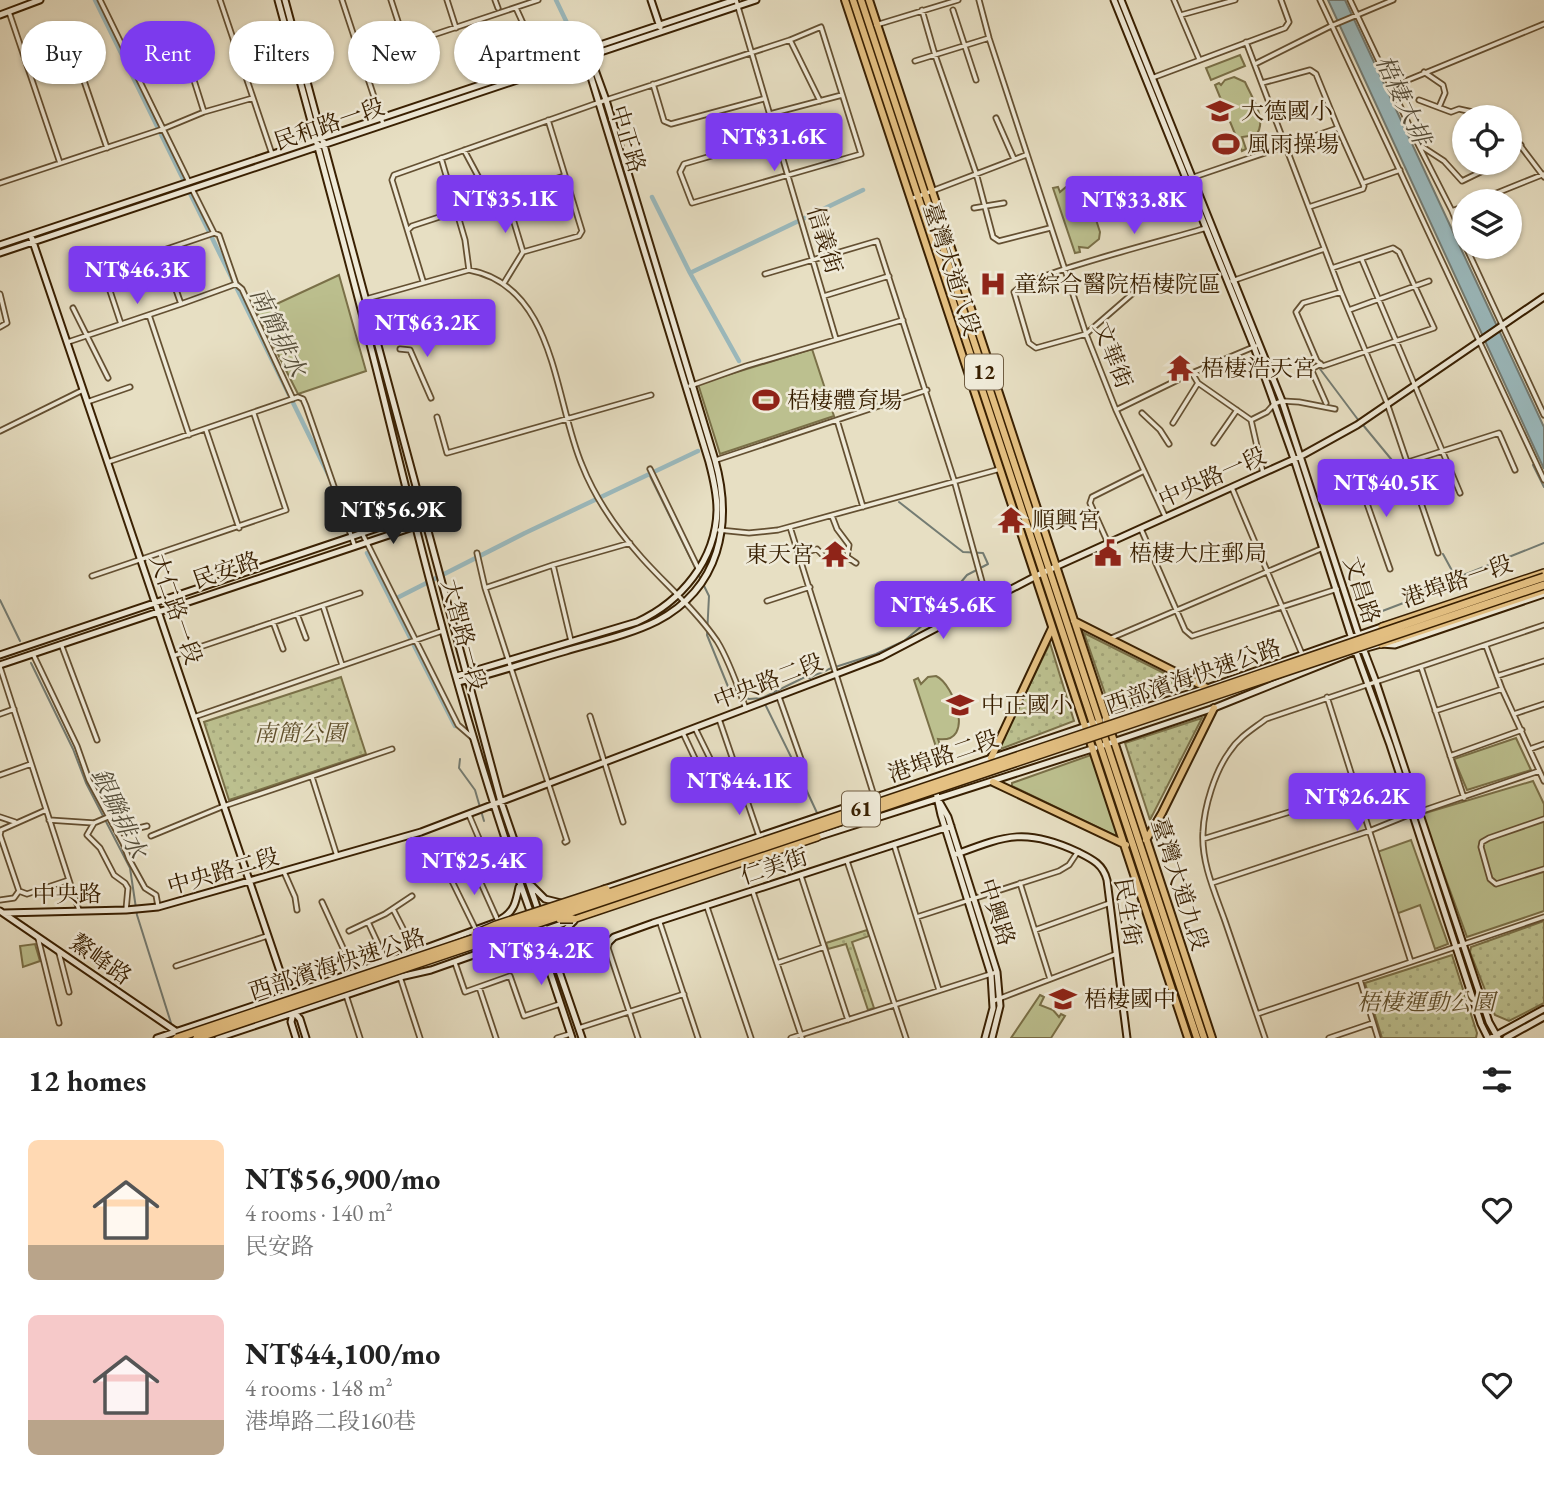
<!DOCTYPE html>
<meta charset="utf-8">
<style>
:root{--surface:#fff;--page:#f6f6f6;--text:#222;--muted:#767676;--accent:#7c3aed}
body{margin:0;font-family:"EB Garamond","Noto Serif TC",serif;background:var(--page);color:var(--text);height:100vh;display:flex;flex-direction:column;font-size:26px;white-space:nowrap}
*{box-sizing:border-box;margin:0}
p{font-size:23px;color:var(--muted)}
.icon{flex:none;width:38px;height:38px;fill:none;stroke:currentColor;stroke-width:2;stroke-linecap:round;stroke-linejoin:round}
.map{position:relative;height:1038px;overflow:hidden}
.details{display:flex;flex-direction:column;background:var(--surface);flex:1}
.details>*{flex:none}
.hud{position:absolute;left:21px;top:21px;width:700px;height:63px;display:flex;gap:14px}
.controls{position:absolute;left:1452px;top:105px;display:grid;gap:14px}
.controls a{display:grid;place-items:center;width:70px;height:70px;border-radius:50%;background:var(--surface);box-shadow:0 2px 5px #0004;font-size:35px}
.price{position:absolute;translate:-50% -60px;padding:0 16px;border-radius:7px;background:var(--accent);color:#fff;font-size:23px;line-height:46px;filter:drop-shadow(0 2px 4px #0008)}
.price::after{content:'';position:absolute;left:50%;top:42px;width:21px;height:16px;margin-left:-10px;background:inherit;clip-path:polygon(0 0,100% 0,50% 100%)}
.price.on{background:#222;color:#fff}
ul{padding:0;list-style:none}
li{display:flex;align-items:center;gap:21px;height:175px;padding:0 28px}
li span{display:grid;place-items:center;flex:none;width:196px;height:140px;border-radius:10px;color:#555}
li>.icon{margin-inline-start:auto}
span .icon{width:84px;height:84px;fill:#fffc;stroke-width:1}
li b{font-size:30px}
h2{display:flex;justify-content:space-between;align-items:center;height:84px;padding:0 28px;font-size:30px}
.tag{padding:0 24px;border-radius:32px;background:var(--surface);box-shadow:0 2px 5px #0004;font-size:24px;line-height:63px}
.tag.on{background:var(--accent);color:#fff}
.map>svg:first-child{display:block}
</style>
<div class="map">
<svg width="1544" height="1038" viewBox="0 0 1544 1038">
<defs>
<pattern id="park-dots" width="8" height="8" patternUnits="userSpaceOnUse" patternTransform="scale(1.75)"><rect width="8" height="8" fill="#bcc08f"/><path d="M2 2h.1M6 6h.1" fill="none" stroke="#a2a57a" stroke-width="1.8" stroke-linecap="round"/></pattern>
</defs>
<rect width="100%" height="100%" fill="#e7dfc3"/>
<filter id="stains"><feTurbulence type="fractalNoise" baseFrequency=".00286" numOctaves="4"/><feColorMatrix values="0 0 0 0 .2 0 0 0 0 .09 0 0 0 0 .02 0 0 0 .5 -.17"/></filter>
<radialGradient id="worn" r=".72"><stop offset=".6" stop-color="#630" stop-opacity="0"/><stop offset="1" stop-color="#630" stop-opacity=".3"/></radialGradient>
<path fill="#bcc08f" stroke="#7a7048" stroke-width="2" d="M1240 55 1245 66 1211 80 1206 68Z
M1234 77 1245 82C1252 98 1268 120 1256 135L1242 137 1246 149 1242 151 1215 85 1219 83 1221 85 1225 80Z
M1076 185 1087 192 1100 232 1099 239 1088 248 1079 247 1080 252 1075 253 1053 188 1058 187 1060 192 1066 187Z
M339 275 366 371 298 394 257 313Z
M812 349 834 416 720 454 698 384Z
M936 676C954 684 976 744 938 739L944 758 940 759 914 680 918 678 921 684 928 677Z
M1516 738 1531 770 1467 790 1454 759Z
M1091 755 1119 835 1118 837 1012 786V783Z
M1533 781 1544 804V911L1467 937 1422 814Z
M1411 840 1448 944 1435 949 1420 905 1396 914 1377 852Z
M35 944 40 961 23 967 20 946Z
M1040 995 1044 997 1040 1005 1053 1010 1059 1017 1061 1014 1065 1016 1051 1038H1011Z"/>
<path fill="url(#park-dots)" stroke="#7a7048" stroke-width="2" d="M1084 633 1190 686 1111 711Z
M1050 643 1074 721 998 750Z
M341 677 366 754 229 800 204 722Z
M1202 718 1150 820 1125 743Z
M1544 921V1003L1509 1021 1495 1015 1470 952 1471 947Z
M867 930 869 936 852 942 874 1008 868 1010 846 944 828 949 826 943Z
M1452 955 1477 1033 1476 1038H1382L1365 983Z"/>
<path fill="#9bbabe" stroke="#747c73" stroke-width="2" d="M1328 0H1345L1544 427V469Z"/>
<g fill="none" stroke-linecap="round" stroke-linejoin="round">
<path stroke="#747c73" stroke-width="2" d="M1320 369 1359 421
M1363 425 1410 482 1418 501
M1533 465 1544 487
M649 474 709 596 707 635 729 689 739 694
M1443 554 1456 578
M0 600 20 641
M1364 618 1406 602 1416 594 1544 543
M31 663 73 749 86 783 130 868 137 915 171 1023
M744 697 749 699 762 698
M460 759 459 768 475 790 484 821
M796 767 762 698 805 677 810 678C816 673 822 674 829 669L876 654 904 641 930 619 967 575 988 564 983 553 963 552 899 502
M798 772 818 815"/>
<path stroke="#9bbabe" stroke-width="4.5" d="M95 0 331 480
M556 0 579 48
M652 197 690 273 739 361
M690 273 863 190
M339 497 355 530
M367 553 455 726
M391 601 525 533 698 451"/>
<defs>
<path id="street" d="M100 0 189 182
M220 0 272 154
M342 0 383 124
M391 0 405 43
M447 0 456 28
M495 0 498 8
M736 0 836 339
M979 0 989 38 1086 334 1116 410 1165 516
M1174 0 1199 59
M1320 0 1544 480
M1350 0 1418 144 1452 211 1465 243
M516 8 542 65
M922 10 935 55 976 173 993 237 999 241 1050 228
M953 10 976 80
M9 12 60 163
M1181 15 1235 0
M876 25 958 0
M790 40 820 101
M1246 42 1341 292 1387 403 1438 553
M361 59 538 0
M915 61 989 38
M1255 64 1331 26 1393 0
M1424 72 1443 85 1445 93 1439 107
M192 74 204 112
M83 78 107 148
M1152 78 1285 28 1289 22 1281 0
M653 84 664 121 671 124 763 99
M1391 87 1544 24
M1419 100 1451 112 1459 109 1495 117
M770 114 842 95
M996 118 1014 159
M1510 132 1544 177
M1421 146 1444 161 1462 181 1499 163
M464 150 487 193
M1510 154 1521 145
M441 158 465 240 469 270
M1191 178 1338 128 1316 74 1310 70 1262 83
M0 183 163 129 204 112 253 98
M1363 183 1400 170
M503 186 523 252 504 283
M192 189 214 233 219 235 236 284 242 289 293 399
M911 199 1026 155
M1477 201 1544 174
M1309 207 1363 189 1364 186 1338 128
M974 208 1004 203
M1452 211 1465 206
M408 230 412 226 564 176
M1466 247 1544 415
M523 252 579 236 582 231 548 120
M1362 260 1460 493
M1332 268 1393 248 1399 252 1434 328 1323 366 1317 361 1296 312 1303 303 1341 292
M765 274 877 241 954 480 987 600
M423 281 392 180 394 175 606 100 790 40 821 27 861 154 692 203 680 172 684 164 776 137
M1232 281 1324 249
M0 294 7 323 0 327
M1132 294 1086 334 1036 348 1029 343 1014 292C1028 274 1175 238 1206 228
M824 296 889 276
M366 299 469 270C556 286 554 400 582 465 595 498 618 531 642 558 666 585 696 610 717 641 729 660 738 687 746 709
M181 304 236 284
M73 308 108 378
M1349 310 1429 281
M149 315 189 435
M121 324 105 276 108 269 214 233
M68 342 181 304 162 250
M400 349 410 350 431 398
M1311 369 1326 403
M1192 373 1198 383 1251 420
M1300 375 1321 364
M690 386 746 366 903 320
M87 402 130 387
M1116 410 1192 373 1256 346
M1142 413 1160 430 1169 444
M437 417 447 453 651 395
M837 420 863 507
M1251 420 1267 412 1274 404 1282 401 1299 402 1335 409
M1251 420 1263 473
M1173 423 1198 383
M206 430 239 528
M0 431 83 390
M1214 443 1237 410
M716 460 927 390
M108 462 298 397 303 399 306 406 354 544
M650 469 698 568
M1232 488 1302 654
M790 527 875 799
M1141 529 1185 630 1192 636 1337 589
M719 530 749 533 778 530 1000 469
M362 533 458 725 473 738
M1108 543 1090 503 1092 497 1144 471
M477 553 485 588 567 841 565 842
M800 554 817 549 827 560 847 557 849 545 837 529 832 516
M847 557 856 563
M553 565 571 641
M1390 569 1358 478 1499 433 1515 470
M92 576 286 510 254 414
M485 588 553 565 630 543
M767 601 810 587
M323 606 342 665
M297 614 306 638
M273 622 283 649
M1109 639 1323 548
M61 644 97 740
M1486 646 1502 689 1544 781
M33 654 77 746 89 780 123 843 129 859 145 888 156 895 158 906
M173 656 360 593
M0 667 69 880
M1421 667 1464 798
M1497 676 1544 661
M1327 697 1411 962
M1435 711 1502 689
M0 714 14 709
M1514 714 1544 704
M590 716 623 822
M194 717 442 631
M719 719 759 836
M695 728 726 791
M683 733 714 799
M1530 749 1544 744
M1450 756 1522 730
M0 775 31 764
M312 777 337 856
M742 789 796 772 802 762 779 697
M104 807 118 801
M1419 812 1539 771
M469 815 486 855
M0 817 15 822
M1544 819 1489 838 1482 842 1481 847 1490 879 1496 884 1544 869
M49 820 94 823 108 817
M94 823 87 835 100 848 114 875 125 883 128 888 126 910
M131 830 147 826
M151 836 224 806 392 749
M1203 839 1357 791
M894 845 939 990
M847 861 906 1038
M284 872 295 897 297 910
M476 872 498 921
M801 876 848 1020
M450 877 475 928
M1020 883 1050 979
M1212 883 1369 831 1411 814
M19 891 0 835 1 830 46 810
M19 891 27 894 69 880 79 910
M753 892 802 1038
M0 900 14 898 19 891
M322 902 354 972
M707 907 751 1038
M393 909 415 952
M917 917 1059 871 1069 865 1077 853
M368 922 386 961
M660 923 698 1038
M1035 930 1110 903
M349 931 385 914 412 896
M38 938 59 1023
M610 941 608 948 638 1038
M59 953 69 992
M455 963 465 992 510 976 524 1016 560 1004
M777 963 824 947
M176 966 267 936
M400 977 420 1038
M1360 980 1378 1038
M479 987 496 1038
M346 995 360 1038
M993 1001 1116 954
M1257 1014 1544 917
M579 1028 684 994
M557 1038 570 1034
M791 1038 997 972
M1265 1038C1252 999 1238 960 1225 921 1215 893 1201 862 1203 832 1204 807 1215 771 1230 751 1239 737 1253 729 1266 719L1544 625
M1329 1038 1373 1023"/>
<path id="secondary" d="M278 0C316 140 355 280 389 420 430 586 473 753 531 914
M285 0 501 802 582 1038
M651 0 660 27
M1114 0 1254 347 1294 459 1352 639
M1121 0 1282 401 1359 636
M0 15 40 0
M31 236 288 995
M0 245 735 0
M0 253 756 0
M1494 598 1544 581
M1363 648 1376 682 1489 1022 1498 1038
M1355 649 1390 745 1481 1024 1488 1038
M0 655 422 513
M0 665 425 523
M457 676 637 622C681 602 716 560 717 510 717 494 713 477 709 462L583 51
M458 682C495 674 530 661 566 651 596 642 629 635 657 621 720 588 733 524 715 460L606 100 590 56 583 51
M1105 720 1207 688 1384 626
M1104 745 1214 708 1356 651 1381 644 1395 645 1544 594
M935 788 941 815 991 975 993 1008 985 1038
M940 803 948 817 997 972 1000 1006 992 1038
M814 838 1095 748
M954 855C1005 836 1025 827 1078 852 1092 859 1103 864 1107 880L1127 1038
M532 886 545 899 561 903
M604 889 1095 723
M0 911 177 1032
M4 913 126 910 158 907 421 832 881 657 1042 573 1301 456 1357 425 1544 297
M501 919C514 912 516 902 519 887
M536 930 572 1038
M610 941 614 937 653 923 951 826
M511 945C525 944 535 948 544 960
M556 954 561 934 574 921
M293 1011 300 1019 306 1038
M293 1013 291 1022 296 1038
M157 1038 415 952 505 919
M218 1038 400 977 431 970 570 921
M1491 1038 1544 1009
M1506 1038 1544 1017"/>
<path id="primary" d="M845 0 1188 1038
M853 0 1197 1038
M861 0 1204 1038
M869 0 1212 1038
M1074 621 1207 688
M991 758 1052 628
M993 782 1126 845
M1146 840 1162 813 1214 708"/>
<path id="highway" d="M1382 627 1544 573
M1381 644 1544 590
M573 919 817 837"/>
</defs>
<use href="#street" stroke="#645032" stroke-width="7"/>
<use href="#secondary" stroke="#392002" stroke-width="9"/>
<use href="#primary" stroke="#392002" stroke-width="10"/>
<use href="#highway" stroke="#392002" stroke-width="10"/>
<use href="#street" stroke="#efead8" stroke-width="3.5"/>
<use href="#secondary" stroke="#efead8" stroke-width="5"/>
<use href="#primary" stroke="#e4c082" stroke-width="6"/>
<use href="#highway" stroke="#e4c082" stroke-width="7"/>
<defs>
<path id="highway-bridge" d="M560 919H573
M475 934 496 925 606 889
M177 1038 1142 714 1544 577
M197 1038 1544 585"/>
</defs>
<use href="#highway-bridge" stroke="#392002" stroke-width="10" stroke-linecap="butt"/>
<use href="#highway-bridge" stroke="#e4c082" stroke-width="7"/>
</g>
<defs>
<symbol id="school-bare" viewBox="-9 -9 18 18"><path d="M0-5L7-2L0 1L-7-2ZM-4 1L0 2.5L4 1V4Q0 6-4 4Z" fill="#8f2418" stroke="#efead8" stroke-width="2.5" paint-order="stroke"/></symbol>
<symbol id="stadium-bare" viewBox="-9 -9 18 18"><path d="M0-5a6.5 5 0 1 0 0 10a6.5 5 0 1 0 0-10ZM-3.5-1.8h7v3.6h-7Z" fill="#8f2418" stroke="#efead8" stroke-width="2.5" paint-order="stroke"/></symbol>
<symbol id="hospital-bare" viewBox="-9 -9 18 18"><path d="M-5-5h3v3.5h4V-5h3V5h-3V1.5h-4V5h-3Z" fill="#8f2418" stroke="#efead8" stroke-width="2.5" paint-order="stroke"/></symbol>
<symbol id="temple-bare" viewBox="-9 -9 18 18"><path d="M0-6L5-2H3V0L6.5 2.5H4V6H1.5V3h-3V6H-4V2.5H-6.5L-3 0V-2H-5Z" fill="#8f2418" stroke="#efead8" stroke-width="2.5" paint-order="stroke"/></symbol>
<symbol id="civic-bare" viewBox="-9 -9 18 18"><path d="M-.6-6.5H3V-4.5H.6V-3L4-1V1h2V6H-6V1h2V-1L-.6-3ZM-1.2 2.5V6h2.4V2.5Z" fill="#8f2418" stroke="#efead8" stroke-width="2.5" paint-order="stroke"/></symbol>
</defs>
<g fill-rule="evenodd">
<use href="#school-bare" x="1201" y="92" width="38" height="38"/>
<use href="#stadium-bare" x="1207" y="125" width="38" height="38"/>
<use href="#hospital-bare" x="974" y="265" width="38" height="38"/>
<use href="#temple-bare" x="1161" y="349" width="38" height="38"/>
<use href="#stadium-bare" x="747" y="381" width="38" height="38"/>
<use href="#temple-bare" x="992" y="501" width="38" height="38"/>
<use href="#civic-bare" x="1089" y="534" width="38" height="38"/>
<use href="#temple-bare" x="816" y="535" width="38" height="38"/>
<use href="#school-bare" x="941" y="686" width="38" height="38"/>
<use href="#school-bare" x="1044" y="980" width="38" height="38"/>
</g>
<g text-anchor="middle" stroke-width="5" stroke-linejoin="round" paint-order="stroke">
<g fill="#efead8" stroke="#705d42" stroke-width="2">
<rect x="965" y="354.5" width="38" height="35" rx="5"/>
<rect x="842" y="791.5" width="38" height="35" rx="5"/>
</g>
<g font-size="21" font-weight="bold" fill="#392002">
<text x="984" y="379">12</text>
<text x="861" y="816">61</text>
</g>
<g font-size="23" fill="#392002" stroke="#efead8" text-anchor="start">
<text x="1241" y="119">大德國小</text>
<text x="1247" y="152">風雨操場</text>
<text x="1014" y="292">童綜合醫院梧棲院區</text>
<text x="1201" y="376">梧棲浩天宮</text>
<text x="787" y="408">梧棲體育場</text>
<text x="1032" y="528">順興宮</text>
<text x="1129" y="561">梧棲大庄郵局</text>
<text x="814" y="562" text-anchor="end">東天宮</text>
<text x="981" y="713">中正國小</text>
<text x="1084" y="1007">梧棲國中</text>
</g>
<g font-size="23" fill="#392002" stroke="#efead8">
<text transform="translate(329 124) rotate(-19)" y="8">民和路一段</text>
<text transform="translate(628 139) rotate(73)" y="8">中正路</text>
<text transform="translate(825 240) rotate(73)" y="8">信義街</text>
<text transform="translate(952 269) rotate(72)" y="8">臺灣大道八段</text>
<text transform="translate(1113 355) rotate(69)" y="8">文華街</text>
<text transform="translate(1212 477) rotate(-24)" y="8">中央路一段</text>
<text transform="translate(226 570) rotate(-19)" y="8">民安路</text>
<text transform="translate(1457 581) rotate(-19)" y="8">港埠路一段</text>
<text transform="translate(1362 590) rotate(72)" y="8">文昌路</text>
<text transform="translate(176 609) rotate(71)" y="8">大仁路一段</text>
<text transform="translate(464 635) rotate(75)" y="8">大智路一段</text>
<text transform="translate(1193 676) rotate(-19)" y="8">西部濱海快速公路</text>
<text transform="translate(768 681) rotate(-21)" y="8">中央路二段</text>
<text transform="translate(943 756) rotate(-19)" y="8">港埠路二段</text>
<text transform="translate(774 866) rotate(-18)" y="8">仁美街</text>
<text transform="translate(223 871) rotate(-16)" y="8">中央路二段</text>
<text transform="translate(1180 884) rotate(72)" y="8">臺灣大道九段</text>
<text transform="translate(67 894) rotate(-1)" y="8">中央路</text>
<text transform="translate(997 912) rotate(72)" y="8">中興路</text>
<text transform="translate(1128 912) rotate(81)" y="8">民生街</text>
<text transform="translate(101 959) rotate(35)" y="8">鰲峰路</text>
<text transform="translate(337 964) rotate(-18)" y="8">西部濱海快速公路</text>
</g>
<g font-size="23" font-style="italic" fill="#60502c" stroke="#efead8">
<text x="300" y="741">南簡公園</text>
<text x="1426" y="1010">梧棲運動公園</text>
</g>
<g font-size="24" font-style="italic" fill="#564e3a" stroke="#efead8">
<text transform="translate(1403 100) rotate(65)" y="8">梧棲大排</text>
<text transform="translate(278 332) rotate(64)" y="8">南簡排水</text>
<text transform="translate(119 813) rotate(65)" y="8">銀聯排水</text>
</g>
</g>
<rect width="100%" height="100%" filter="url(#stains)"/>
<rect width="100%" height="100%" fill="url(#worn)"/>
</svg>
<div class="controls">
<a><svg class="icon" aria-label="locate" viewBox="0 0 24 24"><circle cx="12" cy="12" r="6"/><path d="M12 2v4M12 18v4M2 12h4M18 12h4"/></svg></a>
<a><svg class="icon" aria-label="layers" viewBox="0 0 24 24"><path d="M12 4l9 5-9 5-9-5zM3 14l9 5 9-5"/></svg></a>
</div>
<b class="price" style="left:774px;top:173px">NT$31.6K</b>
<b class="price" style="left:505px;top:235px">NT$35.1K</b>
<b class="price" style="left:1134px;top:236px">NT$33.8K</b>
<b class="price" style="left:137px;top:306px">NT$46.3K</b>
<b class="price" style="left:427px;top:359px">NT$63.2K</b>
<b class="price" style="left:1386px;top:519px">NT$40.5K</b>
<b class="price on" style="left:393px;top:546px">NT$56.9K</b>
<b class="price" style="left:943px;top:641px">NT$45.6K</b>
<b class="price" style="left:739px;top:817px">NT$44.1K</b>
<b class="price" style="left:1357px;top:833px">NT$26.2K</b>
<b class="price" style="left:474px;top:897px">NT$25.4K</b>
<b class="price" style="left:541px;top:987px">NT$34.2K</b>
<div class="hud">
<a class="tag">Buy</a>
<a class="tag on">Rent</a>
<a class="tag">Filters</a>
<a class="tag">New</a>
<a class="tag">Apartment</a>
</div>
</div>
<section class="details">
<h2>12 homes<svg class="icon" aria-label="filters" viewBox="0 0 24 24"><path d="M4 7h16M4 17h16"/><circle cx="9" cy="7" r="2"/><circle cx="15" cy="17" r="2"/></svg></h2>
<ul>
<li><span style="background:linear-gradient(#ffd9b3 75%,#b9a48a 0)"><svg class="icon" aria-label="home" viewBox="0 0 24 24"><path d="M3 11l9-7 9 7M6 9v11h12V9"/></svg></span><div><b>NT$56,900/mo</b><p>4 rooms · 140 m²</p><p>民安路</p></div><svg class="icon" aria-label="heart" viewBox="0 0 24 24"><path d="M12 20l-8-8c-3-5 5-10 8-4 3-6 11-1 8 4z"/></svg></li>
<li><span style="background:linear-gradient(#f6c9c9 75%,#b9a48a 0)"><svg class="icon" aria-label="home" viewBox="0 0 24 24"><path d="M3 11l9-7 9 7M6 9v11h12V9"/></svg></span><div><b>NT$44,100/mo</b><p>4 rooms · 148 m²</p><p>港埠路二段160巷</p></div><svg class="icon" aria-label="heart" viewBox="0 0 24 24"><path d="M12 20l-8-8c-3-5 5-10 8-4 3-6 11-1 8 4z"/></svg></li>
</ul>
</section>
